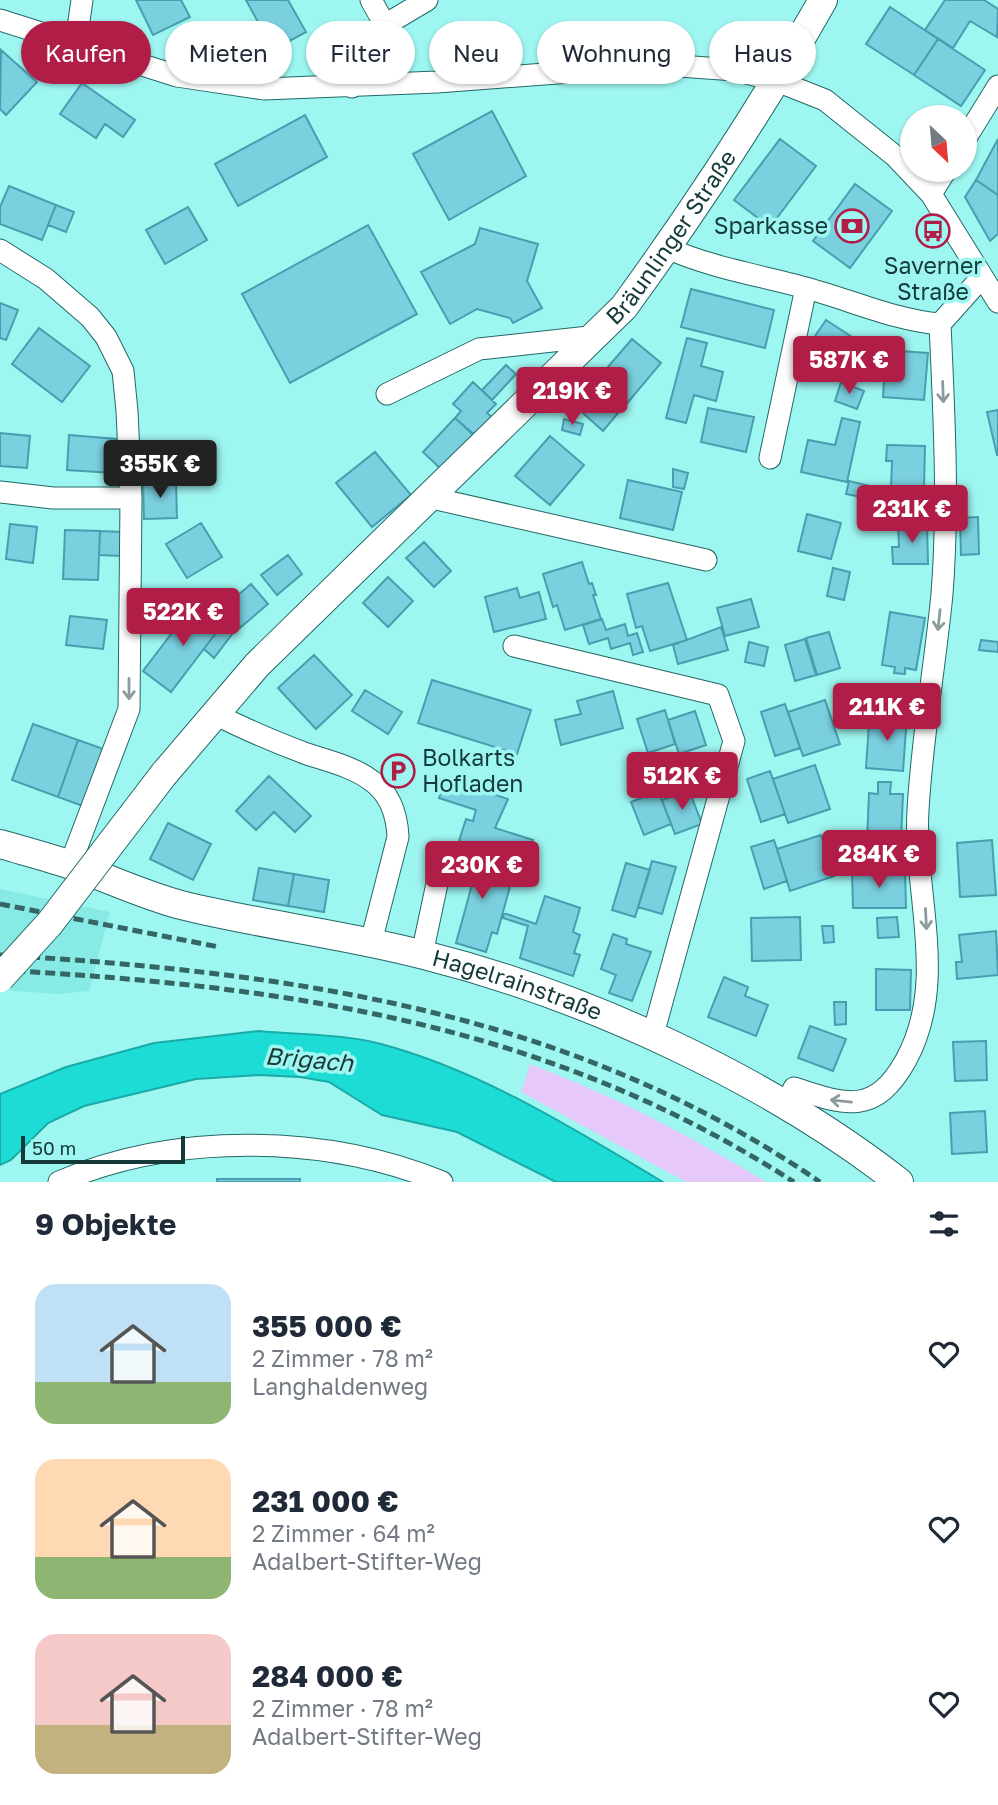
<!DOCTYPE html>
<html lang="de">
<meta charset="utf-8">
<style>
:root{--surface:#fff;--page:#f2f2f3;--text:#1f2937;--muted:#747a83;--accent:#b01e48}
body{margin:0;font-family:"Golos Text",sans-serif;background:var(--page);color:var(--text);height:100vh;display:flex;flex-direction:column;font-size:26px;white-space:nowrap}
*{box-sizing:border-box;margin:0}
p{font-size:23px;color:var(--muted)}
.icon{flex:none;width:38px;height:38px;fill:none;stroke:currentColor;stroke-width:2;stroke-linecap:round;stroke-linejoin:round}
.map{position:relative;height:1182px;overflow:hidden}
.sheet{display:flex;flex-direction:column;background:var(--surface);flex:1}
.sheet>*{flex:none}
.banner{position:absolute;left:21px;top:21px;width:957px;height:63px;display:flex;gap:14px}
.needle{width:46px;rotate:154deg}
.fabs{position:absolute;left:900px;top:105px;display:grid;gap:14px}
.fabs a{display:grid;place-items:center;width:77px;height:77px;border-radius:50%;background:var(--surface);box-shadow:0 2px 5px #0004;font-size:35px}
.scale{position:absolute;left:21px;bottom:18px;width:164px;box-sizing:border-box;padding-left:7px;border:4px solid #143a39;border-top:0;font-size:19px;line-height:24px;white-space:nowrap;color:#143a39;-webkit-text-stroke:5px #9ef6f1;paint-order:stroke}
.price{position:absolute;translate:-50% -60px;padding:0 16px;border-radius:7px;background:var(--accent);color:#fff;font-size:23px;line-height:46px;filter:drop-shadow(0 2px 4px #0008)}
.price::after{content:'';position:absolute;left:50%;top:42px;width:21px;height:16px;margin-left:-10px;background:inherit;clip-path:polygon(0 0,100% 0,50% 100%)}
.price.selected{background:#222;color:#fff}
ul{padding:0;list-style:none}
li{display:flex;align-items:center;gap:21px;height:175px;padding:0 35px}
li span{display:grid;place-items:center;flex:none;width:196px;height:140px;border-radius:21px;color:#555}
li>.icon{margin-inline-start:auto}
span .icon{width:84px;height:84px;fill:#fffc;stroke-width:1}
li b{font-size:30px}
h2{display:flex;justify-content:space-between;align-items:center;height:84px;padding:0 35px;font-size:30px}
.tag{padding:0 24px;border-radius:32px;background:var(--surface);box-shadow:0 2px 5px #0004;font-size:24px;line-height:63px}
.tag.selected{background:var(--accent);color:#fff}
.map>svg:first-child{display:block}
</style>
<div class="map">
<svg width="998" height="1182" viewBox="0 0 998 1182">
<rect width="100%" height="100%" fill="#9ef6f1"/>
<path fill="#87eae5" d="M0 889 110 912 89 991 59 994 0 990Z"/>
<path fill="#e6c9fa" d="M530 1064C616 1097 687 1134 766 1182H686L521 1092Z"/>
<path fill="#1ddcd6" stroke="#1aaba7" stroke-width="2" d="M259 1031C297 1035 345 1034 381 1044 482 1071 574 1129 663 1182H556L457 1132 382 1115 329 1082 300 1077 258 1075 196 1079 84 1106 48 1123 11 1160 0 1165V1094L66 1067 154 1043Z"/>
<path fill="#7bd0e0" stroke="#489eae" stroke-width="2" d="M136 0H181L190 17 153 35Z
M246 0H288L306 32 273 50Z
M945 0H984L998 9 997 37 970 21 953 48 925 30Z
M890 7 938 39 914 75 866 44Z
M938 39 985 70 961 106 914 75Z
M1 50 37 82 6 115 0 109Z
M82 83 135 120 123 137 105 124 96 138 60 114Z
M492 111 526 176 449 220 413 154Z
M305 115 327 157 238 206 215 164Z
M780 139 816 166 770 227 734 200Z
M998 139V195L976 180Z
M976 180 998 195V234L990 241 965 197Z
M855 184 892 211 850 268 813 241Z
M9 186 56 205 42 240 0 224V207Z
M56 205 74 212 66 232 48 225Z
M188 207 207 240 165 264 146 230Z
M368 225 417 314 290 383 242 294Z
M480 228 538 244 527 281 542 308 513 323 510 318 477 309 450 324 421 272 475 244Z
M691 289 774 310 765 348 681 327Z
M0 303 18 310 6 340 0 338Z
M826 320 866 346 842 382 802 355Z
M39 328 90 366 62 402 12 364Z
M687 338 707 343 701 366 723 372 716 401 694 395 686 423 666 418Z
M632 339 661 363 624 407 595 382Z
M886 350 928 353 924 400 883 397Z
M506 365 516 374 492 400 482 390Z
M473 382 496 404 487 413 499 423 481 442 455 418 461 411 453 404Z
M595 382 623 407 603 431 575 406Z
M841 382 864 391 857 409 835 401Z
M708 408 754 417 746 452 701 442Z
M998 410V455H997L987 412Z
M455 418 477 437 444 472 423 452Z
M842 418 860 422 847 482 801 472 808 440 835 445Z
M564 419 583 424 580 435 562 430Z
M0 433 30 436 27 468 0 466Z
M69 435 116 439 113 473 67 470Z
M550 436 584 465 550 505 515 476Z
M887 445 925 446 924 489 891 488 892 461H886Z
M375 452 411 495 372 527 336 483Z
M673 469 688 473 684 489 673 487Z
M628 480 682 492 673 530 620 518Z
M176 481 177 518 144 519 143 482Z
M849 481 870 486 866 498 846 494Z
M896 493H916V509H896Z
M807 514 841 523 831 559 798 551Z
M978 517 979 554 961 555 960 518Z
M201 523 222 557 187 578 166 544Z
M10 524 37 527 33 563 6 559Z
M927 524 928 564H893L892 547H899L898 525Z
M65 530 100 531 98 580 63 579Z
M100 531 123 532 122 556 99 555Z
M424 542 451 571 434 587 406 558Z
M288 555 302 574 277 595 261 575Z
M582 562 589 584 592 583 596 595H593L601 619 565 630 557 605 553 607 543 574Z
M833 568 850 572 844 600 827 596Z
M388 577 413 601 388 627 363 603Z
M668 583 687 640 650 651 642 626 636 628 627 594Z
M251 584 268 604 241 627 224 607Z
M517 588 520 598 539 592 546 619 494 632 485 597Z
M751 599 759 627 725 636 717 608Z
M194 604 222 625 171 692 143 671Z
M224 607 241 627 233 633 212 617Z
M890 612 925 618 916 670 905 668V674L894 673 895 667 882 665Z
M70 616 107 620 103 649 66 645Z
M602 619 606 630 625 624 628 636 637 633 643 652 633 655 630 643 611 649 608 638 589 644 583 625Z
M222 625 233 633 214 658 204 649Z
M721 627 728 650 678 664 673 645Z
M829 632 840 668 817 675 806 638Z
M805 639 816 675 795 681 785 645Z
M981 640 998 642V652L979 650Z
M749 642 768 647 764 666 745 662Z
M314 655 352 695 316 729 278 688Z
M432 680 531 710 517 754 418 723Z
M365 690 402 712 388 734 352 711Z
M613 691 623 728 561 745 555 720 581 714 577 701Z
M825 700 840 744 803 756 788 712Z
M785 704 800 748 775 756 761 712Z
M665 710 675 744 648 753 637 719Z
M695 711 706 745 679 754 668 720Z
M877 714 907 716 903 771 866 768 869 723 876 724Z
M33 724 78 740 58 797 12 780Z
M78 740 109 751 88 808 58 797Z
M815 765 830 809 788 823 773 779Z
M770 771 785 814 761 822 747 779Z
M269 776 311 816 295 832 274 812 256 830 236 811Z
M445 778 508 799 495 828 533 840 526 862 518 859 516 864 495 857 496 853 459 841 466 819 473 821 476 810 439 798Z
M878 782H891L890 794H903L901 841 867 840 869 793 878 794Z
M689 790 702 824 675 834 662 800Z
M658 791 671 824 644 835 631 802Z
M168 823 211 844 193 880 150 859Z
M821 835 834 876 790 891 777 849Z
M774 840 787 881 764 889 751 847Z
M992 840 996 895 960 897 957 843Z
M863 841 886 843 885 858 862 854Z
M459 855 514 872 497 934 492 932 486 952 456 943 473 881 452 875Z
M652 861 676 867 662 914 638 907Z
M626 863 650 870 635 917 612 910Z
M259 868 294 874 288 906 253 900Z
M905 871 906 908H853L852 872Z
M294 874 329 880 324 912 288 906Z
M545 896 580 908 573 932 580 935 574 953 580 955 573 976 520 958 528 926 503 918 504 913 536 924Z
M800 917 801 960 752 961 751 918Z
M897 917 899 937 878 938 877 918Z
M822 926H833L834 942 824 943Z
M996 931 998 975 957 979 956 962H962L959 935Z
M613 934 627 939 626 944 651 952 632 1001 609 993 616 975 601 969Z
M876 969 911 970 910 1010H876Z
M724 977 748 987 745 996 768 1005 756 1036 708 1017Z
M834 1002H846V1024L835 1025Z
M810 1026 846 1039 833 1071 798 1058Z
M986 1041 987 1080 955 1081 953 1042Z
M985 1111 987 1152 952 1154 950 1113Z
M217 1179H300V1182H217Z"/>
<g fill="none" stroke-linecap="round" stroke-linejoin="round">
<defs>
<path id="minor" d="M371 0 385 25
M0 20 177 76 264 89 437 82 665 65 735 70 777 81 825 100 895 156 931 194 998 302
M76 42 82 0
M352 87 385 25 427 0
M964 141 998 86
M931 194 946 170
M667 248C712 268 759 275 806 288 851 300 894 320 940 324
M0 250 46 279 90 317 106 337 123 371 127 411 131 498 129 709 70 865
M387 394 479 349 598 336
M770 458 806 288
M0 492 53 498H131
M432 498 706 560
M514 646 718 695 734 741 652 1038
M213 713C244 729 275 742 307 754 328 761 354 767 372 781 390 794 397 814 398 837L371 942
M422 954 438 879
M786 1105 794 1088C845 1105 875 1116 906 1060 949 981 913 894 918 810 922 738 935 666 942 594 949 504 944 414 940 324L982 277
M59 1182C175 1132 325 1134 442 1182"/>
<g id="major">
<path id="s1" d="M164 774 257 665 624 307C696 208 763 106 823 0"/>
<path id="s2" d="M0 844C24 851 48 857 71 865 108 878 143 895 181 905 261 925 344 934 424 955 587 996 767 1079 899 1182"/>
</g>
</defs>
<use href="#minor" stroke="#236866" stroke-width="23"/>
<use href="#major" stroke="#236866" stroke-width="30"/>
<use href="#minor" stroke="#fff" stroke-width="21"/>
<use href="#major" stroke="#fff" stroke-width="28"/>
<path stroke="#346664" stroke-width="5" stroke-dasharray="10 5" stroke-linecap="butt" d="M0 904 219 947
M0 955C296 973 570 1011 820 1182
M0 970C288 986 547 1023 794 1182"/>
<defs>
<path id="major-bridge" d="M0 978 50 923 164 774"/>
</defs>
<use href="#major-bridge" stroke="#236866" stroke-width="30" stroke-linecap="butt"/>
<use href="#major-bridge" stroke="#fff" stroke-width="28"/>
</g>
<defs><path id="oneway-shaft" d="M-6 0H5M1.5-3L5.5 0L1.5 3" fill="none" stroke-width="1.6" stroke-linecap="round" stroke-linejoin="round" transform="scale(1.75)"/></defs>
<g stroke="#8a9c9c">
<use href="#oneway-shaft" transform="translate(943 392) rotate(88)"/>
<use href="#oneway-shaft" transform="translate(939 620) rotate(96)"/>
<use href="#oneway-shaft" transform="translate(129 689) rotate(90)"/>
<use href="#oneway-shaft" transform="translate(926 919) rotate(87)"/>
<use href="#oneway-shaft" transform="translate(841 1101) rotate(-174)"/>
</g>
<defs>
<symbol id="bank-ring" viewBox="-11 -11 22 22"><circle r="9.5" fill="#9ef6f1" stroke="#b01e48" stroke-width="1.5"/><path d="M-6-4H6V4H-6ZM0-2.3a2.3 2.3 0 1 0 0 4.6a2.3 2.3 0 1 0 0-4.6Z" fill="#b01e48"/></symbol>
<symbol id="bus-ring" viewBox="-11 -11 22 22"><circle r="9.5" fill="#9ef6f1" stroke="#b01e48" stroke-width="1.5"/><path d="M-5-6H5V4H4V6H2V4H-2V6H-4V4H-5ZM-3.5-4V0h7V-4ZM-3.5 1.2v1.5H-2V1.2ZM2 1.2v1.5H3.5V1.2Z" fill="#b01e48"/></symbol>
<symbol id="parking-ring" viewBox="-11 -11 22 22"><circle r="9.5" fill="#9ef6f1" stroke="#b01e48" stroke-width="1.5"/><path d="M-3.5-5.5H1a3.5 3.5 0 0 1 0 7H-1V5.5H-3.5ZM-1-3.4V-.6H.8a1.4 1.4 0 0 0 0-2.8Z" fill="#b01e48"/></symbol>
</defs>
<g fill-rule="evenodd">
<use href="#bank-ring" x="833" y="207" width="38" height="38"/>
<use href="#bus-ring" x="914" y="212" width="38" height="38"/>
<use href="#parking-ring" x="379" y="752" width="38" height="38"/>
</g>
<g text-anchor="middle" stroke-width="7" stroke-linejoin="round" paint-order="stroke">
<g font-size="23" fill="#143a39" stroke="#9ef6f1" text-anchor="end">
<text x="828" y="234">Sparkasse</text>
<text x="933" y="274" text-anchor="middle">Saverner<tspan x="933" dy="26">Straße</tspan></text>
<text x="422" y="766" text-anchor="start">Bolkarts<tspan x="422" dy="26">Hofladen</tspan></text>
</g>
<g font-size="23" fill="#143a39" stroke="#9ef6f1">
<text dy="8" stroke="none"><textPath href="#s1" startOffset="740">Bräunlinger Straße</textPath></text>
<text dy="8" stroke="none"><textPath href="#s2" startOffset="537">Hagelrainstraße</textPath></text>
</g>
<g font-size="24" font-style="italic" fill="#1c3736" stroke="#9ef6f1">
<text transform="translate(309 1060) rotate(5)" y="8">Brigach</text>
</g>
</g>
</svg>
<div class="fabs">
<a><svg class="needle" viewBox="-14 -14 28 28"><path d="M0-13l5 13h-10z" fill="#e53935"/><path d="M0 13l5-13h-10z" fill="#747a83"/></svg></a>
</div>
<div class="scale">50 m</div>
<b class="price" style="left:849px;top:396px">587K €</b>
<b class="price" style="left:572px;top:427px">219K €</b>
<b class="price selected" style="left:160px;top:500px">355K €</b>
<b class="price" style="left:912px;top:545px">231K €</b>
<b class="price" style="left:183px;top:648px">522K €</b>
<b class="price" style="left:887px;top:743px">211K €</b>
<b class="price" style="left:682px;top:812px">512K €</b>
<b class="price" style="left:879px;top:890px">284K €</b>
<b class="price" style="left:482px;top:901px">230K €</b>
<div class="banner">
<a class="tag selected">Kaufen</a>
<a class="tag">Mieten</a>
<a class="tag">Filter</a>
<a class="tag">Neu</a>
<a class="tag">Wohnung</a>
<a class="tag">Haus</a>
</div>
</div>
<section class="sheet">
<h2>9 Objekte<svg class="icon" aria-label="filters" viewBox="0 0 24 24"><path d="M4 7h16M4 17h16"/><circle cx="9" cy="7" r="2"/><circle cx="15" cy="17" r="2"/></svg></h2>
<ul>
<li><span style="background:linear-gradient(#bfe0f5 70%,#8fb573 0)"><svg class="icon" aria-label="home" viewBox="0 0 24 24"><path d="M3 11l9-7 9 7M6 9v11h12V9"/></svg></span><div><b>355 000 €</b><p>2 Zimmer · 78 m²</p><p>Langhaldenweg</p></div><svg class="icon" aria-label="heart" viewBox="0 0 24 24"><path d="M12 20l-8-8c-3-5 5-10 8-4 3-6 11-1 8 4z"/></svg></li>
<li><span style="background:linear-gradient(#ffd9b3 70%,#8fb573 0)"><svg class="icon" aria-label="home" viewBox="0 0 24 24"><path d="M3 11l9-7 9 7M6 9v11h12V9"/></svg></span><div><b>231 000 €</b><p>2 Zimmer · 64 m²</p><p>Adalbert-Stifter-Weg</p></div><svg class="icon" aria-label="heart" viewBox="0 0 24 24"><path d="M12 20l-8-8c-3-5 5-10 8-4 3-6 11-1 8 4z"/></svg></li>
<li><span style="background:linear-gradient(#f6c9c9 65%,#c2b280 0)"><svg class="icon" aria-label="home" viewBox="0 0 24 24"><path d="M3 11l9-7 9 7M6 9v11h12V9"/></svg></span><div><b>284 000 €</b><p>2 Zimmer · 78 m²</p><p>Adalbert-Stifter-Weg</p></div><svg class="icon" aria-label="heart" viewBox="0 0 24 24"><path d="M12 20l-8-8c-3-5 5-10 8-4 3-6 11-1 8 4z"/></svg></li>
</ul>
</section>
